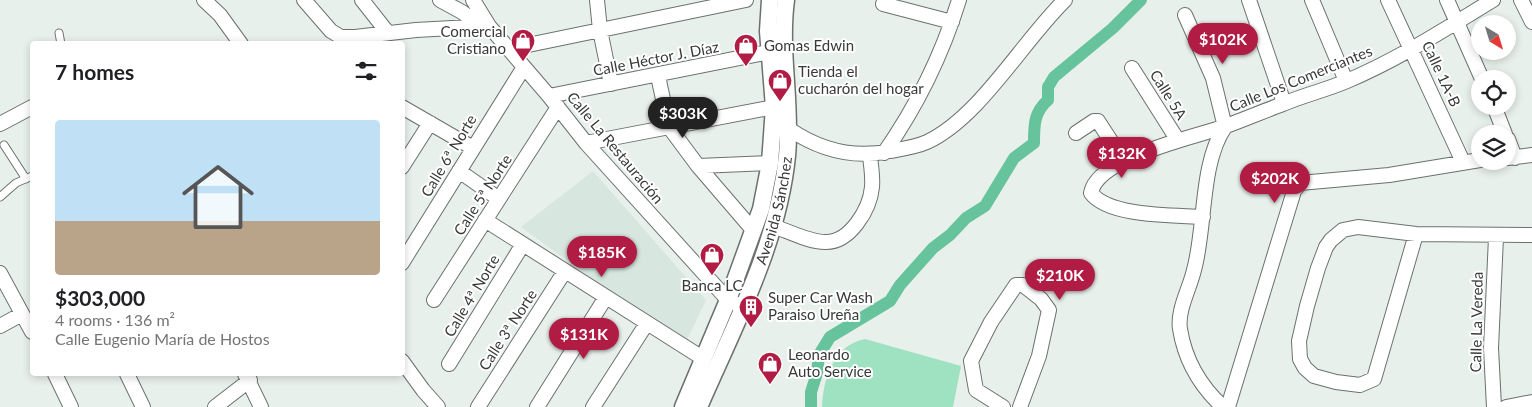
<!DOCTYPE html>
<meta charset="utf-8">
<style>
:root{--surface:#fff;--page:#f2f2f2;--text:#202124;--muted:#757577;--accent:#b01c43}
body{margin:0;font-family:Lato,sans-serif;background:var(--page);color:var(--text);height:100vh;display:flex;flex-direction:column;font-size:19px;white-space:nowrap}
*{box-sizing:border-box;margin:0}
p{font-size:16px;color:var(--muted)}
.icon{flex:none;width:28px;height:28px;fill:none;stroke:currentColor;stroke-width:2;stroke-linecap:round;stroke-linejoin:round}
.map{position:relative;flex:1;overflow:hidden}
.sheet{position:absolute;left:30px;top:41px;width:375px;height:335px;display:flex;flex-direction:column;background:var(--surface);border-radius:5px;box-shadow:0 2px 8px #0003}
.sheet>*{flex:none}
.needle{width:32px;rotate:142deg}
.controls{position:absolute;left:1471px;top:15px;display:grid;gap:10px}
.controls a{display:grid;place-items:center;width:45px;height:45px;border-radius:50%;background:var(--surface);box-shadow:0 2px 8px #0003;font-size:25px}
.price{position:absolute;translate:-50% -42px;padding:0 11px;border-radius:18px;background:var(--accent);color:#fff;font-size:16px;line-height:32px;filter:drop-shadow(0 1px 2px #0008)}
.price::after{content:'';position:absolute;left:50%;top:30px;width:15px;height:11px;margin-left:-8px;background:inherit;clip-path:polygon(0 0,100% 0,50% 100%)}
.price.selected{background:#222;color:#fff}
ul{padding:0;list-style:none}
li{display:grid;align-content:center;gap:10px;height:265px;padding:0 25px}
li span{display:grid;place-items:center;height:155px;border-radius:5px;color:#555}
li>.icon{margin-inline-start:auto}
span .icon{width:90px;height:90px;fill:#fffc;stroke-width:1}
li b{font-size:21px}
h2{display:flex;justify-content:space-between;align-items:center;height:60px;padding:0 25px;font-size:21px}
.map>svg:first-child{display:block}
</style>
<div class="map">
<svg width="1532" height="407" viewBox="0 0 1532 407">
<rect width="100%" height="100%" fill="#e8f0eb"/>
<path fill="#d7e7df" d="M593 171 706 300 684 346 521 227Z"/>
<path fill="#9fe2c2" d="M865 339 961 366 953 407H822C823 378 834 345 865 339Z"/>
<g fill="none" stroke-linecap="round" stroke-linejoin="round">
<path stroke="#67c39b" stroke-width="12" d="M811 407V392L817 373 819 355 830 337 890 301 900 285 933 248 950 235 966 218 985 206 1014 158 1034 143C1034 125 1034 112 1048 100V87L1054 77 1113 28 1141 0"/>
<defs>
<path id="service" d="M59 33 61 44
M4 145 26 179
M0 197 16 183 32 176"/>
<path id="minor" d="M204 0 220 15 241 44
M304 0 331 31 341 37H355L416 30 489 26
M362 0 388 33
M440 0 462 12 481 26
M473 0 489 26 549 96 586 143 728 300 743 307
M597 0 600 30 611 84
M1249 0 1284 103
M1312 0 1346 81
M1388 0 1463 162
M1447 0 1482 79
M1521 0 1532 22
M883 4 952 22
M1185 15 1213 78 1225 127
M509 49 746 0
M1132 68 1177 139
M658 76 669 127 698 166 753 230
M549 96 769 52
M1494 106 1505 134
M402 107 473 148
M0 124 32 107
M789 129C820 150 853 159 890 151 902 149 916 147 927 142 980 117 1022 42 1065 0
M1076 133 1094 121H1098L1124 161
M1508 139 1515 158
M586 143 774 107
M884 153C917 106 942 55 959 0
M1508 158 1532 155
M698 166 770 163
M402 167 430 123
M459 171 499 199
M1203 217C1174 215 1109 217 1091 193 1097 157 1196 137 1226 126 1245 119 1264 111 1283 104 1304 95 1326 90 1347 81 1399 59 1445 29 1493 0
M485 220 704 359
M773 226C788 231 809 242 825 242 850 243 870 209 872 187 873 177 871 166 870 156
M1416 234 1374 379 1360 385 1336 382 1314 376 1305 368 1300 359 1299 341 1307 306 1318 268 1326 247 1331 240 1343 230 1358 227 1416 234 1532 235
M402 263 524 67
M0 273 32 332
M434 300 558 107
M0 326 22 314
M402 361 423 390 438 407
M449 364 523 244
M55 374 71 407
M127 374 143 407
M245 374 261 407
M215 407 250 380
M478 407 565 271
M537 407 606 297
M593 407 647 323
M1003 407 976 390 971 361 991 322 1016 285H1023L1041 299 1049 310 1039 356 1020 407
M1223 407C1200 386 1185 360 1180 329 1177 310 1190 288 1194 270 1206 227 1200 163 1225 127
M1228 407 1294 191 1300 183 1389 175 1480 160
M1494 407 1491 348 1496 237
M1506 407 1532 402"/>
<g id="tertiary">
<path d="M683 407 728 300 761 209 770 163 774 107 768 31 770 0"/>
<path id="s1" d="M699 407C734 326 778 245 787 156 792 104 779 52 786 0"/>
</g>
</defs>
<use href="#service" stroke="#6b716e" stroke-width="9"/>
<use href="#minor" stroke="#6b716e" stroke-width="16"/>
<use href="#tertiary" stroke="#6b716e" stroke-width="19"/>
<use href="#service" stroke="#fff" stroke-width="7"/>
<use href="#minor" stroke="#fff" stroke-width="14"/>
<use href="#tertiary" stroke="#fff" stroke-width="16"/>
</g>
<defs>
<symbol id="shop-pin" viewBox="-11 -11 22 30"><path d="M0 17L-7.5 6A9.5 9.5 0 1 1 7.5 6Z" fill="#b01c43" stroke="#fff"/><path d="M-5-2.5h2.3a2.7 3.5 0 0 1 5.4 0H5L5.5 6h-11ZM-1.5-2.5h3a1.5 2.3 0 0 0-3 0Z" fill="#fff"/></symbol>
<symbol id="building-pin" viewBox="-11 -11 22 30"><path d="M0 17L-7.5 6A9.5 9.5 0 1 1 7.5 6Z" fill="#b01c43" stroke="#fff"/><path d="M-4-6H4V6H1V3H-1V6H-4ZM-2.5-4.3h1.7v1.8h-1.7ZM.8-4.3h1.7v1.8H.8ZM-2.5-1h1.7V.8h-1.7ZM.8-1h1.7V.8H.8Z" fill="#fff"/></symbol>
</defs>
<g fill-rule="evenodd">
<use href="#shop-pin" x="509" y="27" width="28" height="38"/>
<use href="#shop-pin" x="732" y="32" width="28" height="38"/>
<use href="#shop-pin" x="766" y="67" width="28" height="38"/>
<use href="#shop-pin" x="698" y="241" width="28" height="38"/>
<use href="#building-pin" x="737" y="293" width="28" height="38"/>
<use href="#shop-pin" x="756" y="350" width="28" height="38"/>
</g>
<g text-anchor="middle" stroke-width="4" stroke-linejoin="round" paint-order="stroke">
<g font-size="15" fill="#373a38" stroke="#fff" text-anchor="start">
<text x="506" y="37" text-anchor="end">Comercial<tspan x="506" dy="17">Cristiano</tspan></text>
<text x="764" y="51">Gomas Edwin</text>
<text x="798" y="77">Tienda el<tspan x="798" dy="17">cucharón del hogar</tspan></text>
<text x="712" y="291" text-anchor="middle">Banca LC</text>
<text x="768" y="303">Super Car Wash<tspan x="768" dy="17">Paraiso Ureña</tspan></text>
<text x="788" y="360">Leonardo<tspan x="788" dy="17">Auto Service</tspan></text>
</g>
<g font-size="15" fill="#373a38" stroke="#fff">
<text transform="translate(656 59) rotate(-11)" y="5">Calle Héctor J. Díaz</text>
<text transform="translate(1441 74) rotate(65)" y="5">Calle 1A-B</text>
<text transform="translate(1301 79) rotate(-22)" y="5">Calle Los Comerciantes</text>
<text transform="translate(1168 95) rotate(58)" y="5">Calle 5A</text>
<text transform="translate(615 148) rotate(50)" y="5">Calle La Restauración</text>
<text transform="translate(449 156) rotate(-59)" y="5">Calle 6ª Norte</text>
<text transform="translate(483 195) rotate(-57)" y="5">Calle 5ª Norte</text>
<text dy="5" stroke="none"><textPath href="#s1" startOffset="211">Avenida Sánchez</textPath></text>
<text transform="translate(472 296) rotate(-59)" y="5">Calle 4ª Norte</text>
<text transform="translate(1477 322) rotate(-89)" y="5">Calle La Vereda</text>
<text transform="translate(508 330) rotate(-57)" y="5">Calle 3ª Norte</text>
</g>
</g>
</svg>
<div class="controls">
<a><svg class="needle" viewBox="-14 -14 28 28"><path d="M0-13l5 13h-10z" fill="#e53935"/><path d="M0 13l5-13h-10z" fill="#757577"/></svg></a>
<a><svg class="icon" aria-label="locate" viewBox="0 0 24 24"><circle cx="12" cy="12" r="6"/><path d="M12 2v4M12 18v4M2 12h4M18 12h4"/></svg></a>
<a><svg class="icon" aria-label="layers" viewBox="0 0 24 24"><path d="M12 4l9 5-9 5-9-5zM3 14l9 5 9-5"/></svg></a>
</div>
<b class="price" style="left:1223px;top:65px">$102K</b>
<b class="price selected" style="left:683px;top:139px">$303K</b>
<b class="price" style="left:1122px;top:179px">$132K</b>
<b class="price" style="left:1275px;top:204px">$202K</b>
<b class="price" style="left:602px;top:278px">$185K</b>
<b class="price" style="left:1060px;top:301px">$210K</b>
<b class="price" style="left:584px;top:360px">$131K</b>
<section class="sheet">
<h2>7 homes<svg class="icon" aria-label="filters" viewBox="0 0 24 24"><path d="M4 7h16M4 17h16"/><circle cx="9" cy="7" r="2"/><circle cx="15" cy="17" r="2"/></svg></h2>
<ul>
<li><span style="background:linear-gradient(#bfe0f5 65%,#b9a48a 0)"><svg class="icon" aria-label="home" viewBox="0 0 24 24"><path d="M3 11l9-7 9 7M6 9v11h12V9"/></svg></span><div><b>$303,000</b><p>4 rooms · 136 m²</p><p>Calle Eugenio María de Hostos</p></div></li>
</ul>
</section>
</div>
